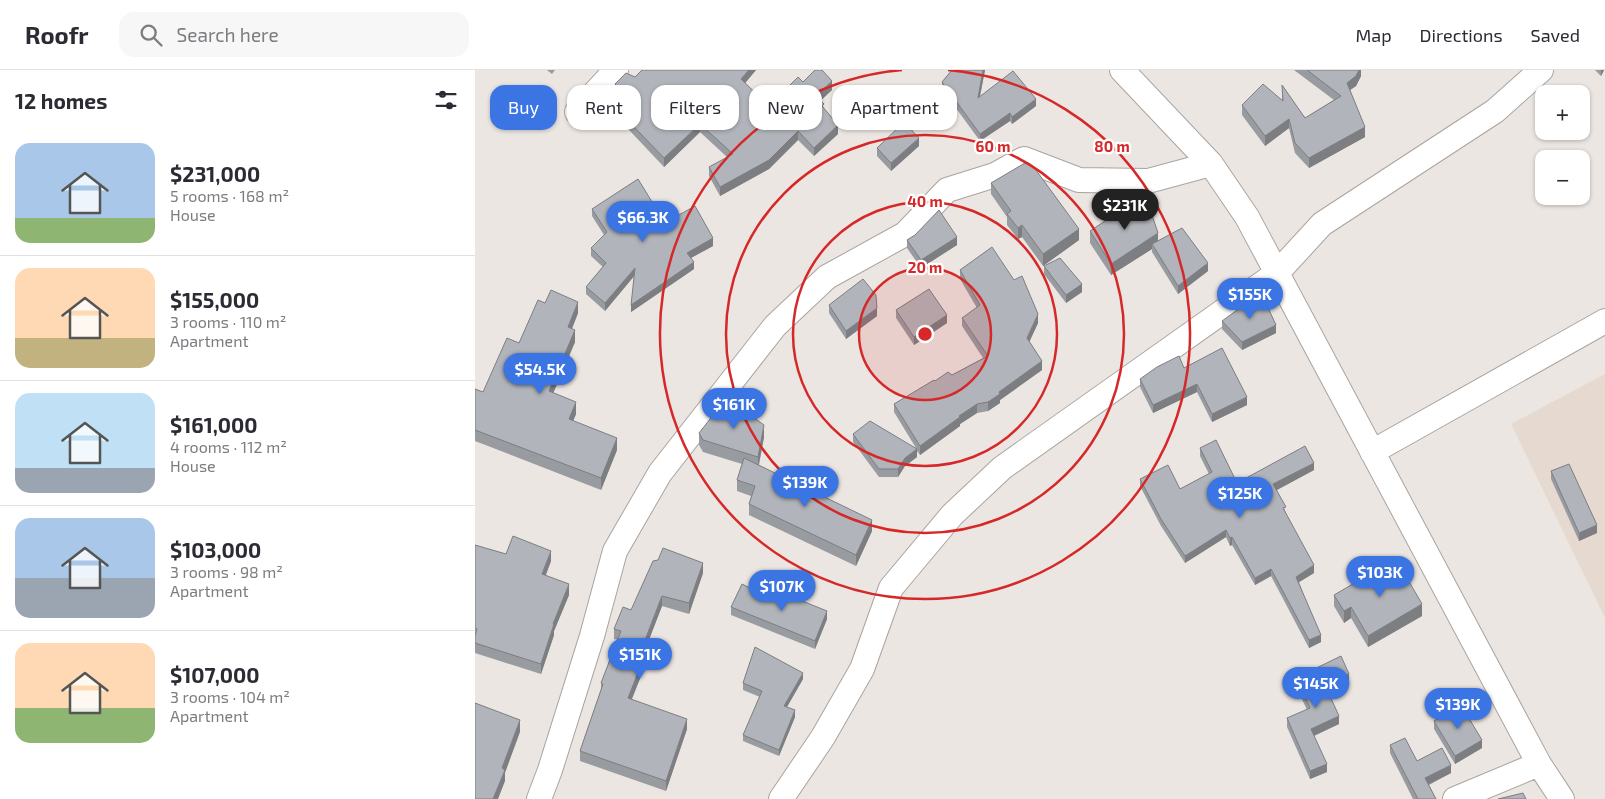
<!DOCTYPE html>
<meta charset="utf-8">
<style>
:root{--surface:#fff;--page:#f7f7f7;--text:#2b2b33;--muted:#7c7c81;--line:#e1e1e2;--accent:#3b74e3}
body{margin:0;font-family:"Exo 2",sans-serif;background:var(--page);color:var(--text);height:100vh;display:flex;flex-direction:column;font-size:19px;white-space:nowrap}
*{box-sizing:border-box;margin:0}
p{font-size:16px;color:var(--muted)}
.icon{flex:none;width:28px;height:28px;fill:none;stroke:currentColor;stroke-width:2;stroke-linecap:round;stroke-linejoin:round}
.map{position:relative;flex:1;overflow:hidden}
.sheet{display:flex;flex-direction:column;background:var(--surface);width:475px}
.sheet>*{flex:none}
.guide{position:absolute;left:15px;top:15px;width:475px;height:45px;display:flex;gap:10px}
.tools{position:absolute;left:1060px;top:15px;display:grid;gap:10px}
.tools a{display:grid;place-items:center;width:55px;height:55px;border-radius:10px;background:var(--surface);box-shadow:0 1px 4px #0004;font-size:25px}
.price{position:absolute;translate:-50% -42px;padding:0 11px;border-radius:18px;background:var(--accent);color:#fff;font-size:16px;line-height:32px;filter:drop-shadow(0 1px 2px #0008)}
.price::after{content:'';position:absolute;left:50%;top:30px;width:15px;height:11px;margin-left:-8px;background:inherit;clip-path:polygon(0 0,100% 0,50% 100%)}
.price.on{background:#222;color:#fff}
ul{padding:0;list-style:none}
li{display:flex;align-items:center;gap:15px;height:125px;padding:0 15px}
li+li{border-top:1px solid var(--line)}
li span{display:grid;place-items:center;flex:none;width:140px;height:100px;border-radius:15px;color:#555}
li>.icon{margin-inline-start:auto}
span .icon{width:60px;height:60px;fill:#fffc;stroke-width:1}
li b{font-size:21px}
h2{display:flex;justify-content:space-between;align-items:center;height:60px;padding:0 15px;font-size:21px}
.chip{padding:0 18px;border-radius:15px;background:var(--surface);box-shadow:0 1px 4px #0004;font-size:18px;line-height:45px}
.chip.on{background:var(--accent);color:#fff}
header{display:flex;align-items:center;gap:30px;box-sizing:border-box;height:70px;padding:0 25px;background:var(--surface);border-bottom:1px solid var(--line)}
header strong{font-size:24px}
nav{display:flex;gap:28px;margin-inline-start:auto;font-size:18px}
.search{width:350px;height:45px;background:var(--page);display:flex;align-items:center;gap:12px;box-sizing:border-box;padding:0 18px;border-radius:15px;color:var(--muted);font-size:19px}
main{display:flex;flex:1;min-height:0}
.map>svg:first-child{display:block}
</style>
<header>
<strong>Roofr</strong>
<div class="search"><svg class="icon" aria-label="search" viewBox="0 0 24 24"><circle cx="10" cy="10" r="6"/><path d="M15 15l6 6"/></svg>Search here</div>
<nav><a>Map</a><a>Directions</a><a>Saved</a></nav>
</header>
<main>
<section class="sheet">
<h2>12 homes<svg class="icon" aria-label="filters" viewBox="0 0 24 24"><path d="M4 7h16M4 17h16"/><circle cx="9" cy="7" r="2"/><circle cx="15" cy="17" r="2"/></svg></h2>
<ul>
<li><span style="background:linear-gradient(#a9c7e8 75%,#8fb573 0)"><svg class="icon" aria-label="home" viewBox="0 0 24 24"><path d="M3 11l9-7 9 7M6 9v11h12V9"/></svg></span><div><b>$231,000</b><p>5 rooms · 168 m²</p><p>House</p></div></li>
<li><span style="background:linear-gradient(#ffd9b3 70%,#c2b280 0)"><svg class="icon" aria-label="home" viewBox="0 0 24 24"><path d="M3 11l9-7 9 7M6 9v11h12V9"/></svg></span><div><b>$155,000</b><p>3 rooms · 110 m²</p><p>Apartment</p></div></li>
<li><span style="background:linear-gradient(#bfe0f5 75%,#9aa5b1 0)"><svg class="icon" aria-label="home" viewBox="0 0 24 24"><path d="M3 11l9-7 9 7M6 9v11h12V9"/></svg></span><div><b>$161,000</b><p>4 rooms · 112 m²</p><p>House</p></div></li>
<li><span style="background:linear-gradient(#a9c7e8 60%,#9aa5b1 0)"><svg class="icon" aria-label="home" viewBox="0 0 24 24"><path d="M3 11l9-7 9 7M6 9v11h12V9"/></svg></span><div><b>$103,000</b><p>3 rooms · 98 m²</p><p>Apartment</p></div></li>
<li><span style="background:linear-gradient(#ffd9b3 65%,#8fb573 0)"><svg class="icon" aria-label="home" viewBox="0 0 24 24"><path d="M3 11l9-7 9 7M6 9v11h12V9"/></svg></span><div><b>$107,000</b><p>3 rooms · 104 m²</p><p>Apartment</p></div></li>
</ul>
</section>
<div class="map">
<svg width="1130" height="729" viewBox="0 0 1130 729">
<rect width="100%" height="100%" fill="#ece6e2"/>
<path fill="#e6dad0" d="M1130 304V548L1036 354Z"/>
<g fill="none" stroke-linecap="round" stroke-linejoin="round">
<defs>
<path id="minor" d="M647 0 736 94 772 147 1064 694 1087 729
M102 42 141 0
M897 382 1130 251
M64 729 75 700 117 566 140 481 185 403 300 256 352 207 430 164 472 120 520 105 549 89 604 110 673 111 736 94
M306 729 348 667 387 599 416 518 477 445 527 398 802 203 847 154 1020 41 1066 0
M980 729 1064 694"/>
</defs>
<use href="#minor" stroke="#aaa4a0" stroke-width="26"/>
<use href="#minor" stroke="#fff" stroke-width="24"/>
</g>
<path fill="#989ba0" d="M72 0H80L77 4Z
M167 0H281L270 13 294 36 328 12 357 20 346 30 349 39 363 64 339 86 323 70 294 99 245 126 234 106V97L252 87 225 62 189 97 138 43V35L145 27 140 23V14L160 7Z
M477 0H510L505 27 561 36 537 54 535 51 505 71 467 19V12Z
M819 0H886V6L881 16 875 20 890 67 834 98 820 83 814 58 790 76 767 45V35L807 30V15L830 48 859 30Z
M1120 0H1129L1126 6Z
M444 76 416 101 402 86V78Z
M516 113 604 170 568 196 547 167 543 169 532 155V147L516 124Z
M117 139 182 140 193 151 238 176 216 188 219 199 156 242 159 206 130 241 111 224V217L128 197 116 186V178L129 165 117 146Z
M615 161 683 170 733 201 703 224 677 182V179L636 205 615 173Z
M440 165 482 175 446 198 432 178V170Z
M569 196 607 222 591 233 569 204Z
M485 200 563 253 554 272 567 300 525 330V333L513 341 502 343 485 354V356L445 385 442 381V387L430 396 423 407H404L378 372V364L441 378 419 342V334L460 311 477 305 508 288 487 256V248L502 238 485 209Z
M70 233 103 243 97 259 100 272 78 323 101 344 98 351 142 380 126 420 0 371V319L8 322 44 273Z
M354 235 402 246 371 269 354 243Z
M421 240 472 253 439 275 421 248Z
M747 251 801 263 767 280 747 259Z
M709 298 772 335 737 352 722 322 678 343 665 317V309Z
M224 363 289 367 284 395 397 461 381 496 274 445V434L276 426 262 421V410L267 394 228 382 224 375Z
M725 378 762 413 839 400 802 420 811 443 839 503 824 512 846 572 834 578 796 506 780 515 757 475 755 476 751 467 710 493 686 456 665 416V409L705 419 734 404 725 386Z
M1076 401 1122 463 1104 471 1076 409Z
M0 475 31 484 76 491 71 505 94 525 79 561V565L66 604 0 583Z
M228 503 214 544 187 536 168 585 170 596 157 629 212 659 191 721 105 691V681L126 620V613L143 570 139 569V559L156 540Z
M859 525 947 546 893 577 876 548 869 553 859 536Z
M301 531 352 549 340 579 256 545V537Z
M821 608 874 612 853 622 864 654 839 666 852 702 835 709 812 657V648L832 640 821 616Z
M328 609 312 637 320 647 304 686 268 671V665L285 627 268 620V613Z
M959 651 1007 678 980 694 959 659Z
M915 675 942 691 976 703 954 715 961 729H938L915 683Z"/>
<path fill="#7c7e82" d="M274 0H281L266 18V9Z
M508 0H510L503 35V28Z
M884 0H886V6L881 16 872 22V13Z
M1126 0H1129L1126 6Z
M357 11V20L341 35V26Z
M561 29V36L537 54V47Z
M535 43V51L505 71V64Z
M814 49V58L790 76V66Z
M225 54V62L189 97V88Z
M363 55V64L339 86V78Z
M890 57V67L834 98V88Z
M323 61V70L294 99 245 126V117Z
M444 68V76L416 101V93Z
M547 155V167L543 169V158Z
M604 159V170L568 196V184Z
M683 163V174H677V179L636 205V194Z
M482 167V175L446 198V190Z
M238 168V176L212 190V183Z
M219 192V199L156 242V235Z
M733 193V201L703 224V216Z
M160 198V205L130 241V233Z
M607 214V222L591 233V225Z
M103 232V243L93 268V257Z
M402 238V246L371 269V261Z
M563 244V253L552 277V268Z
M472 245V253L439 275V267Z
M801 255V263L767 280V272Z
M100 260V272L74 333V321Z
M567 291V300L525 330V333L513 341V332L524 322Z
M722 314V322L678 343V335Z
M772 327V335L737 352V344Z
M101 332V344L94 361V349Z
M502 334V343L485 354V356L445 385V376L484 346Z
M289 355V367L283 398V387Z
M142 368V380L126 420V408Z
M442 379V387L430 396 423 407V399L430 388Z
M839 393V400L798 422V414Z
M397 450V461L381 496V485Z
M1122 455V463L1104 471V463Z
M751 460V467L710 493V486Z
M757 467V475L755 476V468Z
M76 481V491L67 514V504Z
M228 493V503L214 544V533Z
M839 495V503L821 514V507Z
M796 499V506L780 515V508Z
M94 514V525L79 561V565L66 604V594L78 554Z
M187 526V536L165 593V583Z
M947 534V546L893 577V566Z
M876 537V548L869 553V541Z
M352 541V549L340 579V571Z
M846 565V572L834 578V570Z
M170 585V596L153 638V628Z
M328 603V609L309 642V636Z
M874 604V612L850 623V615Z
M320 640V647L304 686V680Z
M864 646V654L836 667V659Z
M212 649V659L191 721V711Z
M45 650V662L30 703V711L23 729H18L27 698Z
M1007 670V678L980 694V686Z
M852 694V702L835 709V701Z
M976 695V703L950 716V708Z"/>
<path fill="#b1b4ba" stroke="#7c7e82" d="M167 0H274L266 9 294 36 323 7 328 12 340 0H347L357 11 341 26 349 34 347 36 363 55 339 78 323 61 294 90 245 117 234 97 258 84 225 54 189 88 138 35 150 23 140 14 151 3 160 7Z
M477 0H508L503 28 538 1 561 29 537 47 535 43 505 64 467 12Z
M832 0H884L881 6 872 13 890 57 834 88 820 73 814 49 790 66 767 35 788 14 808 31 807 15 830 48 866 26Z
M429 52 444 68 416 93 402 78Z
M550 93 558 96 604 159 568 184 547 155 543 158 532 144 536 141 516 113Z
M163 109 182 140 184 138 193 151 220 136 238 168 212 183 219 192 156 235 160 198 130 233 111 217 131 193 116 178 132 162 117 139Z
M660 131 676 142 683 163 636 194 615 161Z
M464 140 482 167 446 190 432 170 440 165Z
M707 158 733 193 703 216 677 174Z
M517 177 539 210 547 206 563 244 552 268 567 291 524 322 525 324 513 332 502 334 484 346 485 347 445 376 419 334 459 310 460 311 473 302 477 305 513 286 487 248 505 235 485 200Z
M585 188 607 214 591 225 569 196Z
M388 209 401 225 402 238 371 261 354 235Z
M454 219 472 245 439 267 421 240Z
M76 220 103 232 93 257 100 260 74 321 101 332 94 349 142 368 126 408 0 360V319L8 322 32 268 44 273 63 230 70 233Z
M788 227 801 255 767 272 747 251 765 238Z
M747 278 772 327 737 344 722 314 678 335 665 309 682 297 704 286 709 298Z
M250 330 258 333 289 355 283 387 228 370 224 363Z
M395 351 442 379 430 388 423 399H404L378 364Z
M741 370 762 413 830 376 839 393 798 414 811 437 808 438 839 495 821 507 846 565 834 570 796 499 780 508 757 467 755 468 751 460 710 486 686 449 665 409 693 395 705 419 737 402 725 378Z
M269 388 397 450 381 485 274 434 280 416 262 410Z
M1094 394 1122 455 1104 463 1076 401Z
M38 466 76 481 67 504 94 514 78 554H79L66 594 0 573V566L2 559 0 558V475L31 484Z
M188 478 228 493 214 533 187 526 165 583 170 585 153 628 212 649 191 711 105 681 128 614 126 613 146 561 139 559 148 537 156 540 178 491 183 490Z
M921 489 947 534 893 566 876 537 869 541 859 525Z
M267 514 301 531 305 522 352 541 340 571 256 537Z
M280 577 328 603 309 636 320 640 304 680 268 665 287 621 268 613Z
M866 586 874 604 850 615 864 646 836 659 852 694 835 701 812 648 835 638 821 608Z
M0 633 45 650 27 698 30 700 18 729H0Z
M986 635 1007 670 980 686 959 651Z
M930 668 942 691 967 678 976 695 950 708 961 729H943L915 675Z
M1048 723 1051 729H1023Z"/>
<circle cx="450" cy="264" r="66" fill="#d62828" fill-opacity=".12"/>
<g fill="none" stroke="#d62828" stroke-width="2.5">
<circle cx="450" cy="264" r="66"/>
<circle cx="450" cy="264" r="132"/>
<circle cx="450" cy="264" r="199"/>
<path d="M473 0A265 265 0 1 1 427 0"/>
</g>
<circle cx="450" cy="264" r="8" fill="#d62828" stroke="#fff" stroke-width="2.5"/>
<g font-size="15" text-anchor="middle" font-weight="bold" fill="#d62828" stroke="#fff" stroke-width="4.5" stroke-linejoin="round" paint-order="stroke">
<text x="637" y="82">80 m</text>
<text x="518" y="82">60 m</text>
<text x="450" y="137">40 m</text>
<text x="450" y="203">20 m</text>
</g>
</svg>
<div class="tools">
<a>+</a>
<a>−</a>
</div>
<b class="price on" style="left:650px;top:161px">$231K</b>
<b class="price" style="left:168px;top:173px">$66.3K</b>
<b class="price" style="left:775px;top:250px">$155K</b>
<b class="price" style="left:65px;top:325px">$54.5K</b>
<b class="price" style="left:259px;top:360px">$161K</b>
<b class="price" style="left:330px;top:438px">$139K</b>
<b class="price" style="left:765px;top:449px">$125K</b>
<b class="price" style="left:905px;top:528px">$103K</b>
<b class="price" style="left:307px;top:542px">$107K</b>
<b class="price" style="left:165px;top:610px">$151K</b>
<b class="price" style="left:841px;top:639px">$145K</b>
<b class="price" style="left:983px;top:660px">$139K</b>
<div class="guide">
<a class="chip on">Buy</a>
<a class="chip">Rent</a>
<a class="chip">Filters</a>
<a class="chip">New</a>
<a class="chip">Apartment</a>
</div>
</div>
</main>
